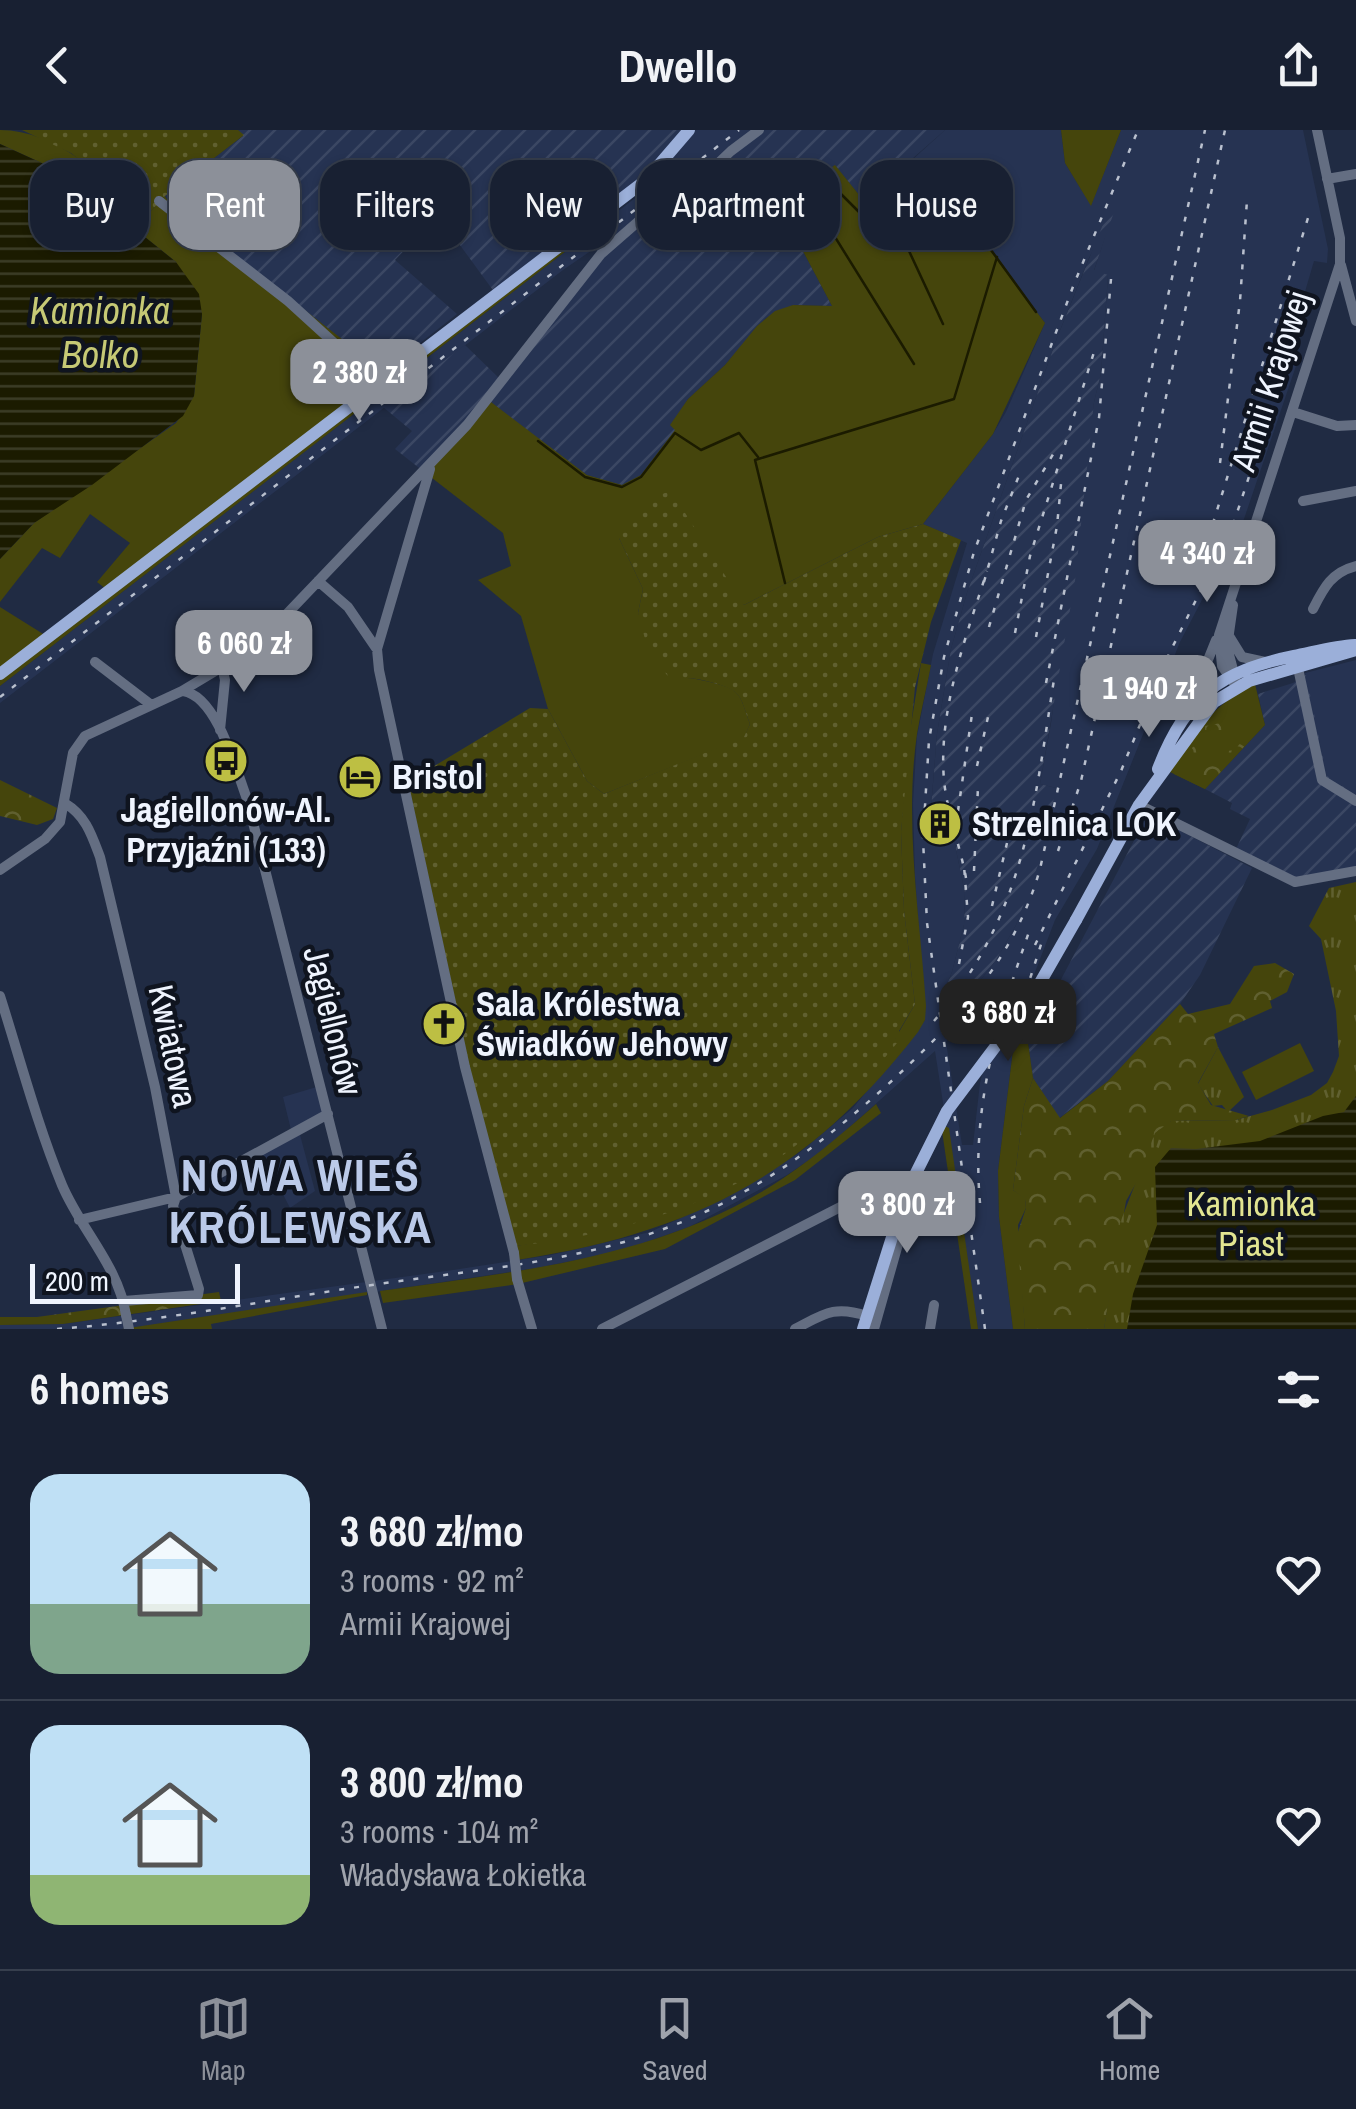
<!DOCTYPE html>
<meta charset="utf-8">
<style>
:root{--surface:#182032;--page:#252d3e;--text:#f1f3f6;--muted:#9fa3ac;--line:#363e4d;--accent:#8c9099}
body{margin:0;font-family:"Archivo Narrow",sans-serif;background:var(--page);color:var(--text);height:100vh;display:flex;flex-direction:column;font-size:38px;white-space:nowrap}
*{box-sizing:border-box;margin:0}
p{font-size:32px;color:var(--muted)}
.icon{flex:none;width:55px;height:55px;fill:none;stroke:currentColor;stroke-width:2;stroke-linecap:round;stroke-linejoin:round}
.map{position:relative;height:1199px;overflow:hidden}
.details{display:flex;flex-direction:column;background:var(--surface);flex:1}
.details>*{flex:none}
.banner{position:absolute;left:30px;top:30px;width:1298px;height:90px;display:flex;gap:20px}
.scale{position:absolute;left:30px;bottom:25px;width:210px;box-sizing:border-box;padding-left:10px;border:5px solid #eff4fe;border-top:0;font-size:28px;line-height:35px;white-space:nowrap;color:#eff4fe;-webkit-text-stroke:8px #0f141f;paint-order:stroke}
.price{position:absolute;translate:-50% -85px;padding:0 22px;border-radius:20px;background:var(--accent);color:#fff;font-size:32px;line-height:65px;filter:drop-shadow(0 2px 5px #0008)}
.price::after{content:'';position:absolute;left:50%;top:60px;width:30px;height:22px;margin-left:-15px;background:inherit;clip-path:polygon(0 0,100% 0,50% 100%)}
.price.current{background:#222;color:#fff}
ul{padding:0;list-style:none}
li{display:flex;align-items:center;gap:30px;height:250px;padding:0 30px}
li+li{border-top:2px solid var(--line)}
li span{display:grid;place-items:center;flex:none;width:280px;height:200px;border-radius:30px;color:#555}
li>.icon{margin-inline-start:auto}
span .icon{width:120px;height:120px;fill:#fffc;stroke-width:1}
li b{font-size:42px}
h2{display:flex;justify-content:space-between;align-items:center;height:120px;padding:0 30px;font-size:42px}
.tag{padding:0 35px;border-radius:30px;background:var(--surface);box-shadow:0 2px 8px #0004,0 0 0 2px var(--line);font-size:35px;line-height:90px}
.tag.current{background:var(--accent);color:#fff}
header{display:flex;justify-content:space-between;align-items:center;height:130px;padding:0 30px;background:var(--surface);font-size:45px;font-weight:700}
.tabs{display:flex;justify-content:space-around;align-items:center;height:140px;border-top:2px solid var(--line);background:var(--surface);font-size:28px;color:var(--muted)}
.tabs a{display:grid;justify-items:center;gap:5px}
.tabs .current{color:var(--accent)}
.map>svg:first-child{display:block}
</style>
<header><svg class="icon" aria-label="back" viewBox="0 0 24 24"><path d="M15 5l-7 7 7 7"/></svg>Dwello<svg class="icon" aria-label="share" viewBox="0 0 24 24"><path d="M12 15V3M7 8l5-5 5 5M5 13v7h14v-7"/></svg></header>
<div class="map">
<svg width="1356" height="1199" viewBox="0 0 1356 1199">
<defs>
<pattern id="industrial-furrows" width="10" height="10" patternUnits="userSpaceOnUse" patternTransform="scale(2.5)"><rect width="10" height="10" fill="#263352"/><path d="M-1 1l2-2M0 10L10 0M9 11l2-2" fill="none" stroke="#3b4763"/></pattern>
<pattern id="forest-crowns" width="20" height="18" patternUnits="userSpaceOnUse" patternTransform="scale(2.5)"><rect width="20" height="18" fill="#45450c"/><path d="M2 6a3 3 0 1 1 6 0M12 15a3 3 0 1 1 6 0" fill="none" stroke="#606030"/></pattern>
<pattern id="park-tufts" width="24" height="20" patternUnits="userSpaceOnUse" patternTransform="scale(2.5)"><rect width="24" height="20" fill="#45450c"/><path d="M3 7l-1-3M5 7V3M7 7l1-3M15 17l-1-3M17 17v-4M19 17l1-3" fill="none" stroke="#606030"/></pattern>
<pattern id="garden-dots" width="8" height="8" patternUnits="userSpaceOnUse" patternTransform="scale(2.5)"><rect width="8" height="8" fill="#45450c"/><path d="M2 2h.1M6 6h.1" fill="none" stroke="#606030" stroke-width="1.8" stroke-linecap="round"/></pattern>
<pattern id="water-rules" width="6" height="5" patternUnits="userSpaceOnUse" patternTransform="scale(2.5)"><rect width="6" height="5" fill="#1b1b00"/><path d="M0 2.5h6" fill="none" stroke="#3c3d26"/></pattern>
</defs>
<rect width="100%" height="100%" fill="#202b43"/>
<path fill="#263352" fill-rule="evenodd" d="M689 0H759L676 75 601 124 595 118 563 140 0 573V556L643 62Z
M945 0H1061L1065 33 1091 75 1121 0H1303L1328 119 1327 133 1314 131 1287 223 1299 227 1244 389 1180 512 1097 719 1055 790 1027 863 1014 912 998 1041 999 1087 1013 1199H978L935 921 824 1020 787 1045 689 1097 621 1121 537 1138 125 1199H0V1195L63 1194 453 1140 551 1125 650 1102 729 1066 799 1023 853 978 925 890 915 746 913 673 917 606 933 524 967 413 923 394 993 304 1006 282 1045 193 941 55 901 40ZM1113 82 1094 141 1108 146 1101 243 1094 272 1051 593 1040 654 1056 658 1016 795 996 830 947 893 941 870 952 842 964 795 965 763 948 681 931 678 937 604 951 519 967 463 1057 208 1089 128ZM980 871 996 887 980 953 973 1015H962L946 912Z
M1356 530V665L1327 647 1305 543Z
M320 956 328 984 299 1001 315 1061 290 1078 261 1021 292 1004 283 967Z"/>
<path fill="url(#industrial-furrows)" d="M238 0H689L665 28 495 163 438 85 395 130 457 184 415 217 409 212 403 219 404 226 382 241 170 75 165 66 243 6Z
M759 0H945L864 71 835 36 778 74 832 176 793 175 766 188 725 235 688 269 671 296 676 299 641 345 622 355 587 345 573 335 423 341 395 319 412 301 383 277 465 215 501 250 586 141 648 83 656 86Z
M1108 82H1114L1094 140 1108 145 1101 243 1094 272 1075 451 1040 654 1056 658 1042 724 1016 795 996 830 946 894 941 870 952 842 964 795 965 763 948 681 931 679 937 604 951 519 967 463 1057 208Z
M1306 545 1327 646 1356 665V741L1305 753 1236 719 1250 689 1230 679 1232 673 1205 659 1265 595 1258 564 1293 553Z
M1148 684 1252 738 1200 845 1180 874 1108 951 1059 988 1033 948 1026 898 1055 861Z"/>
<path fill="#45450c" d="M0 0C57 0 106 50 149 83L165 66 170 75 388 245 564 110 570 118 0 556V477L48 507 106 459 97 452 130 413 90 384 60 428 42 418 0 472V429L34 393 176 293 194 266 202 184 176 132 68 45 0 14Z
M1061 0H1121L1091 76 1065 33Z
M835 35 864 71 901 40 941 55 1045 193 993 304 923 394 878 407 744 475 738 469 619 408 643 459 638 483 670 548C686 547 695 548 710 552 742 560 739 563 750 594L744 608 604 664 587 651 548 579 521 486 478 450 511 436 503 403 423 341 487 269 587 345 622 355 641 345 675 300 670 295 688 269 725 235 757 196 775 181 793 175 832 176 778 74Z
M921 533 931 535C927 557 921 580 917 604 904 694 920 786 926 876L925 890 918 902C808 1044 693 1103 517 1130L516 1116 607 1100 895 909 915 874 904 781 901 702 907 620Z
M1255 554 1265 595 1205 659 1170 642C1199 599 1207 579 1255 554Z
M1026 898 1033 948 1024 976 1013 1060 1025 1068 1026 1078 1018 1095 1025 1199H1013L999 1087 998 1041 1014 912Z
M1300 913 1314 941 1256 970 1242 942Z
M876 974 881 983 795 1050 665 1119 518 1154 383 1173 380 1161C514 1142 650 1129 768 1058 807 1034 841 1005 876 974Z
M941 994 949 998 978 1199H971Z
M367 1162V1165L211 1194 212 1199H122Z"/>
<path fill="url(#forest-crowns)" d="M1221 593 1224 598 1219 610 1227 621 1235 620 1247 604 1253 607 1205 659 1174 644 1190 619 1206 609 1205 596Z
M0 650 57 678 53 689 37 695 0 686Z
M1275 833 1294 844 1287 862 1270 871 1272 878 1214 904 1218 917 1198 953 1211 975 1249 986 1236 990 1171 991 1126 1071 1104 1199H1025L1017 1105 1026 1078 1025 1069 1013 1060 1024 976 1033 948 1060 988 1108 951 1180 874 1188 884 1230 874 1254 836Z
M219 1162 221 1171 63 1194 0 1195V1187H37Z"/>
<path fill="url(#park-tufts)" d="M1356 752V1199H1104L1120 1093 1155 1003 1171 991 1236 990 1272 980 1311 965 1327 953 1333 942 1339 926 1336 881 1321 809 1309 796 1329 758Z
M1218 917 1244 967 1228 982 1222 975 1213 976 1198 954Z"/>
<path fill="url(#garden-dots)" d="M22 0H238L244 5 165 66 149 83 71 23Z
M671 361 744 475 878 407 923 394 961 410 931 492 915 557 901 702 904 781 915 874 899 901 901 906 895 909 897 913C861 957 823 998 776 1030 700 1081 606 1106 516 1116L501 1082 408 652 530 578 548 579 587 651 604 664 744 607 750 594C739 563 742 561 710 552 695 548 686 547 670 549L648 520 638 483 643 459 619 408 620 399 662 364Z"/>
<path fill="url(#water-rules)" d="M0 14 68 45 176 132 199 164 202 184 194 266 183 286 92 355 34 393 0 429Z
M1356 966V1199H1127L1133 1164 1157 1095 1155 1037 1171 1018 1196 1019 1260 1011 1323 986 1344 982Z"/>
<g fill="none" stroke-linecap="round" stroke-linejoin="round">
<path stroke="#1b1b00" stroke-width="2.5" d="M807 62 914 234
M789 74 828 51 863 86
M898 87 896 93 943 194
M937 90 935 98 943 95 983 109 1036 182
M538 311 585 347 622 357 641 347 675 303 701 320 739 303 758 327
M785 453 755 330 954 269 997 127"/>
<path stroke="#646e82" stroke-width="10" d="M1327 49 1356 44
M645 51 643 62 648 83
M159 71 288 171 378 253
M648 83 656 86 669 80 731 21 759 0
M1341 135 1356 191
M1293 282 1337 296 1356 295
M430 339 377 519 379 540 465 937 514 1123
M1303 371 1356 361
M318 451 348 477 376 518
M1233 475 1227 517 1236 551
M1313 479C1324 457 1332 442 1356 436
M1229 506 1242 527 1265 532
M95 532 150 574
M1298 538 1322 650 1356 671
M1234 553 1222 536 1219 505 1340 134V108L1317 0
M183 561C217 566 236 640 247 669L382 1199
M1187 582 1216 510
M220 600 225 550 222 537
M66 674C86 686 92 706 100 727L155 957 176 1067 173 1076 199 1159 198 1165 124 1171
M1139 675 1295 752 1356 741
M0 740 45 709 60 692 73 623 85 606 182 561 222 537 283 488 467 295 601 124 648 83
M0 866C20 929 37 994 62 1055 81 1100 118 1135 126 1185
M79 1090 176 1067 328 984
M517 1149 532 1199
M602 1199 897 1048 912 1050 918 1057V1067L904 1093 874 1199
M795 1199C824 1184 834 1175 867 1186
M930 1199 934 1175"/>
<path stroke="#9bafd9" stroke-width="12" d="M0 544 646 50 689 0
M1158 639C1186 566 1220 541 1294 526 1314 522 1335 516 1355 515
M1076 790 1139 675 1214 572 1249 551 1356 520
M863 1199 906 1063"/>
<path stroke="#b9c0ce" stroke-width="2.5" stroke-dasharray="5 10" stroke-linecap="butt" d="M1220 333 1240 171 1247 70
M1195 451 1308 88
M984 452 1001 391 1020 343
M989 497 1026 370 1055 321
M1015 503 1030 426 1095 219
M1036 507 1057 396 1061 354
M1046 553 1099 288 1111 149
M0 567 739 0
M977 636 988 587
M958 681 972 584
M1058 721 1081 651 1225 0
M974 741 978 657
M966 748C960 715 947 683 944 650 938 580 966 507 987 441
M992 776 1007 713
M1035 815 1121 641 1169 524 1232 398 1282 247
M959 834 968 787 964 736
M934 891C1026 784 1034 675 1055 543
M1012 905 1044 805
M980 1073C971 974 999 888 1031 796
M57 1199C162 1191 267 1170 372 1155 471 1140 575 1133 669 1097 752 1066 819 1016 884 958 953 895 1014 831 1040 739L1205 0
M985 1199 927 793 923 709 929 610 944 527 974 422 1074 154 1138 0"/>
<path stroke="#646e82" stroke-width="10" d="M514 1123 517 1149
M126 1185 129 1199"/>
<path stroke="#9bafd9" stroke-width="12" d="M906 1063 947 981 1029 872 1076 790"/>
</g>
<defs>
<symbol id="bus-disc" viewBox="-11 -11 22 22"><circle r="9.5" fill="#bdbf43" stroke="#0f141f"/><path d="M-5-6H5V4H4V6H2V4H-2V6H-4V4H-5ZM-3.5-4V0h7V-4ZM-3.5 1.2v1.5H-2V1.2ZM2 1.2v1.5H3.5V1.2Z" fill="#111"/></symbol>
<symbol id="hotel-disc" viewBox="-11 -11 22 22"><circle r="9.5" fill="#bdbf43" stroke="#0f141f"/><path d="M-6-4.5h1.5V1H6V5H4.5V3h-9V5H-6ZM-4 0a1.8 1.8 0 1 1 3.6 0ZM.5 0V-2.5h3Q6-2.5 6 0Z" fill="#111"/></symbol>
<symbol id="building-disc" viewBox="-11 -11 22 22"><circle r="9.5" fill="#bdbf43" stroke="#0f141f"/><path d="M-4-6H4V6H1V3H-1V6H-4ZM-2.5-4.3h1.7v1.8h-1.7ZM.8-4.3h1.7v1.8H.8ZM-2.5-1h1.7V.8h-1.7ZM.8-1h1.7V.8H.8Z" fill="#111"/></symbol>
<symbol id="church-disc" viewBox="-11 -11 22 22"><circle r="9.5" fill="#bdbf43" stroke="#0f141f"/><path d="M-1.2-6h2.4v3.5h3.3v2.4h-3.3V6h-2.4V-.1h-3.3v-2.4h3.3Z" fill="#111"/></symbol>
</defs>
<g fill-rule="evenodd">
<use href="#bus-disc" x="201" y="606" width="50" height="50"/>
<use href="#hotel-disc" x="335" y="622" width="50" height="50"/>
<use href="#building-disc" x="915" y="669" width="50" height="50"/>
<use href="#church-disc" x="419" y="869" width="50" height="50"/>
</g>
<g text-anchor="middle" stroke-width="9" stroke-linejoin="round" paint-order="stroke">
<g font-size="35" fill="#eff4fe" stroke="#0f141f">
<text transform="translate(1271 251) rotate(-72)" y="12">Armii Krajowej</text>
<text transform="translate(333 891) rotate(76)" y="12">Jagiellonów</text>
<text transform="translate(173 916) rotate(78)" y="12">Kwiatowa</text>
</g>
<g font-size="35" font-weight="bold" fill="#eff4fe" stroke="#0f141f" text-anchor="start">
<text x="392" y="659">Bristol</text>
<text x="226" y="692" text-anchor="middle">Jagiellonów-Al.<tspan x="226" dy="40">Przyjaźni (133)</tspan></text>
<text x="972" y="706">Strzelnica LOK</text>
<text x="476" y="886">Sala Królestwa<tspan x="476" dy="40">Świadków Jehowy</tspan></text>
</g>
<g font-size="35" fill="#e2e591" stroke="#0f141f">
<text x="1251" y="1086">Kamionka<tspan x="1251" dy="40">Piast</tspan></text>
</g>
<g font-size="38" font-style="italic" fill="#c6c975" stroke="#0f141f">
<text x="100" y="194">Kamionka<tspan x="100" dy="44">Bolko</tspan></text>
</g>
<g font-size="45" font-weight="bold" letter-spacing="2.5" fill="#bbcae9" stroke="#0f141f">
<text x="301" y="1061">NOWA WIEŚ<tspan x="301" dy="52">KRÓLEWSKA</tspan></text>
</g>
</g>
</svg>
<div class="scale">200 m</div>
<b class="price" style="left:359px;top:294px">2 380 zł</b>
<b class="price" style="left:1207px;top:475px">4 340 zł</b>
<b class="price" style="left:244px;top:565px">6 060 zł</b>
<b class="price" style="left:1149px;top:610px">1 940 zł</b>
<b class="price current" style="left:1008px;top:934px">3 680 zł</b>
<b class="price" style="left:907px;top:1126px">3 800 zł</b>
<div class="banner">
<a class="tag">Buy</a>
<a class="tag current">Rent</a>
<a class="tag">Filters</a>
<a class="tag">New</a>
<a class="tag">Apartment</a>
<a class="tag">House</a>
</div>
</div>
<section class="details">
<h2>6 homes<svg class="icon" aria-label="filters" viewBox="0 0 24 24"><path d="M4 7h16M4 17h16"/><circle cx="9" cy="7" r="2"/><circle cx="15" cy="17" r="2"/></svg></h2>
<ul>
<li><span style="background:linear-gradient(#bfe0f5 65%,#7fa58c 0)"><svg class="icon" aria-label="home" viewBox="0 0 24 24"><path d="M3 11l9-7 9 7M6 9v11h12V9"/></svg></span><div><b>3 680 zł/mo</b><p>3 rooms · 92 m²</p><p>Armii Krajowej</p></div><svg class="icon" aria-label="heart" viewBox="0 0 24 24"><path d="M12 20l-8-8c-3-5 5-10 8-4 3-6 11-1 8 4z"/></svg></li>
<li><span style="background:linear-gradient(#bfe0f5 75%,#8fb573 0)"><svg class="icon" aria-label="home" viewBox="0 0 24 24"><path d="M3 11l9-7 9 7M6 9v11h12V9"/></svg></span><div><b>3 800 zł/mo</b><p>3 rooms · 104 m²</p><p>Władysława Łokietka</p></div><svg class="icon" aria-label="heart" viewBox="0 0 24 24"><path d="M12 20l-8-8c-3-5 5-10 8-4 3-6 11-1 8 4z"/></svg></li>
</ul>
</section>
<nav class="tabs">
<a class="current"><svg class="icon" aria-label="map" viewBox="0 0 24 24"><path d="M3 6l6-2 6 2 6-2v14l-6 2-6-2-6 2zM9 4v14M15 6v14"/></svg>Map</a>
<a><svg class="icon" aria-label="saved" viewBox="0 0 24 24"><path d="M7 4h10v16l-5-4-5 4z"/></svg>Saved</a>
<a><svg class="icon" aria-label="home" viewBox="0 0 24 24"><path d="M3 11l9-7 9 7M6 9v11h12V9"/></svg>Home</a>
</nav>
